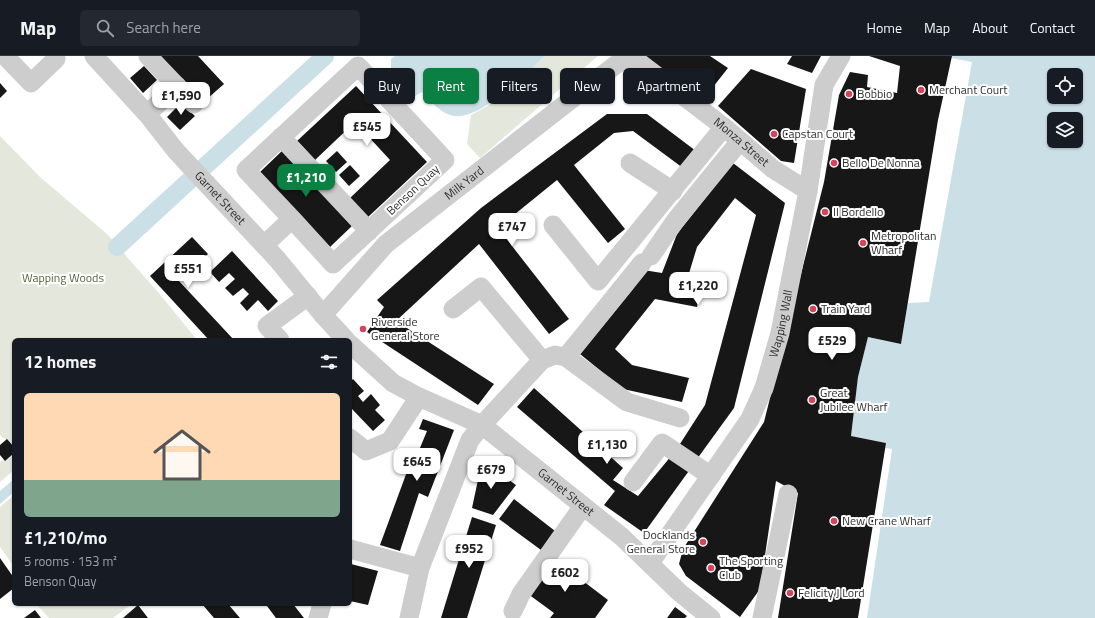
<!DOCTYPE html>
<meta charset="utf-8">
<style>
:root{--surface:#171b24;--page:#242831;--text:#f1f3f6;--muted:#9ea1a6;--line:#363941;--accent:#0b8043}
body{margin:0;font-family:"Titillium Web",sans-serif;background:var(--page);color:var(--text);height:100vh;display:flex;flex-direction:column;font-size:15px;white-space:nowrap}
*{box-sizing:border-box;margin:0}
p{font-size:13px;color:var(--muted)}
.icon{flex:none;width:22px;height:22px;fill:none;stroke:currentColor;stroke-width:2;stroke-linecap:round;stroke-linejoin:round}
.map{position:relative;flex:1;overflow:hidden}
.details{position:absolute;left:12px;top:282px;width:340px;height:268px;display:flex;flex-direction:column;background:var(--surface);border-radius:6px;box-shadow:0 1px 3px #0004}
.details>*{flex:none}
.hud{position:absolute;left:364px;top:12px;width:380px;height:36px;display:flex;gap:8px}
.controls{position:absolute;left:1047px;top:12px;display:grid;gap:8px}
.controls a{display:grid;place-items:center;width:36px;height:36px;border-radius:6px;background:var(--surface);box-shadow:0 1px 3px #0004;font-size:20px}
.price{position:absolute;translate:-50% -34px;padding:0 9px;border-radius:8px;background:#fff;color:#222;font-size:13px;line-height:26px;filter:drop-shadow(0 1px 2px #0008)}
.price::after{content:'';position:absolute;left:50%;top:24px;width:12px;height:9px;margin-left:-6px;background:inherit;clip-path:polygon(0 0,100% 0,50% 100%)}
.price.active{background:var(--accent);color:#fff}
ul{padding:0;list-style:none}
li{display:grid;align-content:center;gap:8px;height:212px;padding:0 12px}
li+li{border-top:1px solid var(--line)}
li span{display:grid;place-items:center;height:124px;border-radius:6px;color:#555}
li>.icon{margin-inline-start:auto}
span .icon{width:72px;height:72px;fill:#fffc;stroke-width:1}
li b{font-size:17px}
h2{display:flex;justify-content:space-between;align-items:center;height:48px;padding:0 12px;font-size:17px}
.tag{padding:0 14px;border-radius:6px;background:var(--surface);box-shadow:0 1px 3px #0004;font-size:14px;line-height:36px}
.tag.active{background:var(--accent);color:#fff}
header{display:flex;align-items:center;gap:24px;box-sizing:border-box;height:56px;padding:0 20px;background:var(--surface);border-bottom:1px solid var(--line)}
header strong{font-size:19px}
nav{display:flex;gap:22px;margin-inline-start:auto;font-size:14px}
.search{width:280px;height:36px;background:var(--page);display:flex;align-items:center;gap:10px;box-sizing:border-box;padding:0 14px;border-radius:6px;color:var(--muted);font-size:15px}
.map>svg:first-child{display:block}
</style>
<header>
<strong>Map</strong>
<div class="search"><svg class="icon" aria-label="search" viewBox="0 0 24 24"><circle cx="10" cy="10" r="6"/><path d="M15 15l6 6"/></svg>Search here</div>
<nav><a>Home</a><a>Map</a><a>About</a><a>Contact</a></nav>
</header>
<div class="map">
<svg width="1095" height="562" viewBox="0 0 1095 562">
<rect width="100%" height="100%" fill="#fff"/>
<path fill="#e4e8dc" d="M545 0H598L480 102 467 88 471 59 487 50Z
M0 80 40 121 107 178 163 242 197 284H14V391L0 379Z
M14 396V414L0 426V406Z
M14 439V511L0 491V451Z
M36 548H132L113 562H49Z"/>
<path fill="#cbdfe7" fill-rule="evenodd" d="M395 0H545C525 17 477 69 450 59 438 55 430 44 422 36L415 40 391 14V3Z
M952 0H1095V562H867L892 393 885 392 886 387 851 380 858 321 868 281 901 288 908 247 929 246 972 6 951 2ZM1054 19H1076V41H1054ZM1054 63H1076V85H1054Z
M14 423V436L0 448V435Z"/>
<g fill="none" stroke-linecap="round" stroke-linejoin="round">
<path stroke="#cbdfe7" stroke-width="18" d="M117 191 325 0"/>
</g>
<path fill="#171717" d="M153 0H198L224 28 199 50Z
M641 0H710L728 12 702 45Z
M792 0H821L812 17 787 8Z
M869 0H952L938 64 901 288 868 281 858 321 851 380 886 387 858 562H778L798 437 776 425 760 533 740 561 686 520 679 508 683 493 764 366 824 126 839 39 850 16 868 19 867 31 897 37 900 10Z
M144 10 157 24 143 37 130 22Z
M751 13 806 33 794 107 781 105 718 50Z
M0 27 7 35 0 42Z
M356 30 427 106 368 161 350 142 390 104 355 66 315 104 297 85Z
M181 47 195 60 180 74 167 61Z
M607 58H647L696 95 683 112 633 75 614 77 574 109 625 173 608 187 557 124 498 172 569 263 549 278 479 188 396 265 494 328 478 349 367 276 384 251 377 244 481 152Z
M283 94 353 169 330 191 260 116Z
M337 95 347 106 336 116 326 105Z
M733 107 785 147 734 352 697 403 678 391 705 349 756 159 735 142 697 191 687 224 702 228 697 251 655 243 615 293 632 309 689 322 682 346 623 333 580 298 633 233 637 213 662 217 677 178Z
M350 109 360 120 349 130 339 119Z
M192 181 208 198 179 225 234 284H209L150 220Z
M232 195 278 245 268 255 258 244 247 255 240 247 249 238 243 232 233 240 225 232 235 223 229 217 219 226 210 216Z
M353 323 364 335 358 340 363 346 371 338 380 349 375 354 385 364 373 375 352 353 350 355V326Z
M534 332 623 412 613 424 638 440 672 399 691 412 644 477 604 449 615 435 517 351Z
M423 363 454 374 428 441 419 437 400 495 380 489 412 402 415 404 427 375 419 373Z
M7 383 14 391V397L5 405 0 399V389Z
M482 405 516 429 493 459 472 452Z
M514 443 555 475 541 494 499 463Z
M472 461 496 469 467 562H441Z
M550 500 608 544 595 562H550L554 557 524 535Z
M0 502 14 522V532L0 543Z
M351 508 378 515 368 549 350 545Z
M202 548H228L240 562H214Z
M269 548H293L304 562H276L267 550Z
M138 549 148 562H123Z
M675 551 687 560 685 562H667Z
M35 554 41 562H24Z"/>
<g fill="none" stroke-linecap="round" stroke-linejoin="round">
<g stroke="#cdcdcd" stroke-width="19">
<path d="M5 0 31 27 56 3"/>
<path id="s1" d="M94 0 147 58 176 95 277 203 323 259 346 284"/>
<path d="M148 0 194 48"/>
<path d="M147 58 177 30"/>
<path d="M281 81 369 175"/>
<path d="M630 107 673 135"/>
<path d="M553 169 598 225 724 71"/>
<path d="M264 189 292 163 246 114 358 10 445 104 333 208 292 163"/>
<path d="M651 200 675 165 740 85"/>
<path d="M453 253 481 231 542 304"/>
<path id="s2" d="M323 259 386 188 618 7 632 1 724 71 773 113 808 135"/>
<path d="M280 284 267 270 308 240"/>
<path id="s3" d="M350 288 393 327 419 341 482 369 622 481 679 536 711 562"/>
<path d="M566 301 627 346 680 362"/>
<path d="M350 382 366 395 390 385 419 341"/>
<path d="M633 426 662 387 711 420"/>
<path d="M350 493 420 512"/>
<path id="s4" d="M650 507 750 363 764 332 780 277 808 135 824 29 841 0"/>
<path d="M513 555 521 538 583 450"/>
<path d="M318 562 322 548"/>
<path d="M409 562 420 512 470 384 482 369 542 304 555 299 566 301 642 207"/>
<path d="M762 562 788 438"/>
</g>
</g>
<g fill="#d4455b" stroke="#fff" stroke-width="1.5">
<circle cx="921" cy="34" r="4"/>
<circle cx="849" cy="38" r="4"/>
<circle cx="774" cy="78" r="4"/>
<circle cx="834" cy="107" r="4"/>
<circle cx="825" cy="156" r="4"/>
<circle cx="863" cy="187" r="4"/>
<circle cx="813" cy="253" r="4"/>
<circle cx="363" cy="273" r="4"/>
<circle cx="812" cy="344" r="4"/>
<circle cx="834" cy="465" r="4"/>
<circle cx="703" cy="486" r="4"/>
<circle cx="711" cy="512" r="4"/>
<circle cx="790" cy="537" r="4"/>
</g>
<g text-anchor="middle" stroke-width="4" stroke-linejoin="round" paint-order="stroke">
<g font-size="12" fill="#303030" stroke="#fff" text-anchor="start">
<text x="929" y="38">Merchant Court</text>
<text x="857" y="42">Bobbio</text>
<text x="782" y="82">Capstan Court</text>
<text x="842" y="111">Bello De Nonna</text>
<text x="833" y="160">Il Bordello</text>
<text x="871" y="184">Metropolitan<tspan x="871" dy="14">Wharf</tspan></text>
<text x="821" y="257">Train Yard</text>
<text x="371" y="270">Riverside<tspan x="371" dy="14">General Store</tspan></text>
<text x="820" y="341">Great<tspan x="820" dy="14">Jubilee Wharf</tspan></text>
<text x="842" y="469">New Crane Wharf</text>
<text x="695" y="483" text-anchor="end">Docklands<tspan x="695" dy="14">General Store</tspan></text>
<text x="719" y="509">The Sporting<tspan x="719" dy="14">Club</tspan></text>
<text x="798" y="541">Felicity J Lord</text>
</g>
<g font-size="12" fill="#303030" stroke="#fff">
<text dy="4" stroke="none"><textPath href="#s2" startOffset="543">Monza Street</textPath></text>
<text dy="4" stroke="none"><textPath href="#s2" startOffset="194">Milk Yard</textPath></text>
<text transform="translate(413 134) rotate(-43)" y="4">Benson Quay</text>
<text dy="4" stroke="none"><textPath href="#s1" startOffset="190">Garnet Street</textPath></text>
<text dy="4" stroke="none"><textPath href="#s4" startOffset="276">Wapping Wall</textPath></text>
<text dy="4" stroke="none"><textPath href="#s3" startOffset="264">Garnet Street</textPath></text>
</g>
<g font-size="12" fill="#566741" stroke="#fff">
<text x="63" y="226">Wapping Woods</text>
</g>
</g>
</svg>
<div class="controls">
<a><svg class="icon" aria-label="locate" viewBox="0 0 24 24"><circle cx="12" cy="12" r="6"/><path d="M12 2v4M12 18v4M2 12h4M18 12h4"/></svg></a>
<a><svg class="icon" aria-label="layers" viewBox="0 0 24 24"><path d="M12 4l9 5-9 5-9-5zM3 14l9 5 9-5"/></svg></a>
</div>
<b class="price" style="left:181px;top:60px">£1,590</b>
<b class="price" style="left:367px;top:91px">£545</b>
<b class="price active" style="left:306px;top:142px">£1,210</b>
<b class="price" style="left:512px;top:191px">£747</b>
<b class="price" style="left:188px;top:233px">£551</b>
<b class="price" style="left:698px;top:250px">£1,220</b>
<b class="price" style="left:832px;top:305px">£529</b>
<b class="price" style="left:607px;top:409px">£1,130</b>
<b class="price" style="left:417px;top:426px">£645</b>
<b class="price" style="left:491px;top:434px">£679</b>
<b class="price" style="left:469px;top:513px">£952</b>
<b class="price" style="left:565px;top:537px">£602</b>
<div class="hud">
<a class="tag">Buy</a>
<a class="tag active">Rent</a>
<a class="tag">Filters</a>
<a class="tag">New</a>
<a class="tag">Apartment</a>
</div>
<section class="details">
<h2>12 homes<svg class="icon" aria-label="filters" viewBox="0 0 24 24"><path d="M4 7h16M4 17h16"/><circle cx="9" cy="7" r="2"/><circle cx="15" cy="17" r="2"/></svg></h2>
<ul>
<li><span style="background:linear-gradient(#ffd9b3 70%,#7fa58c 0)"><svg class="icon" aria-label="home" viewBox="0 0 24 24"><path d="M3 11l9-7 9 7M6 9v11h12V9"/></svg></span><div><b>£1,210/mo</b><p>5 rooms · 153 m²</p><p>Benson Quay</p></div></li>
</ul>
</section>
</div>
